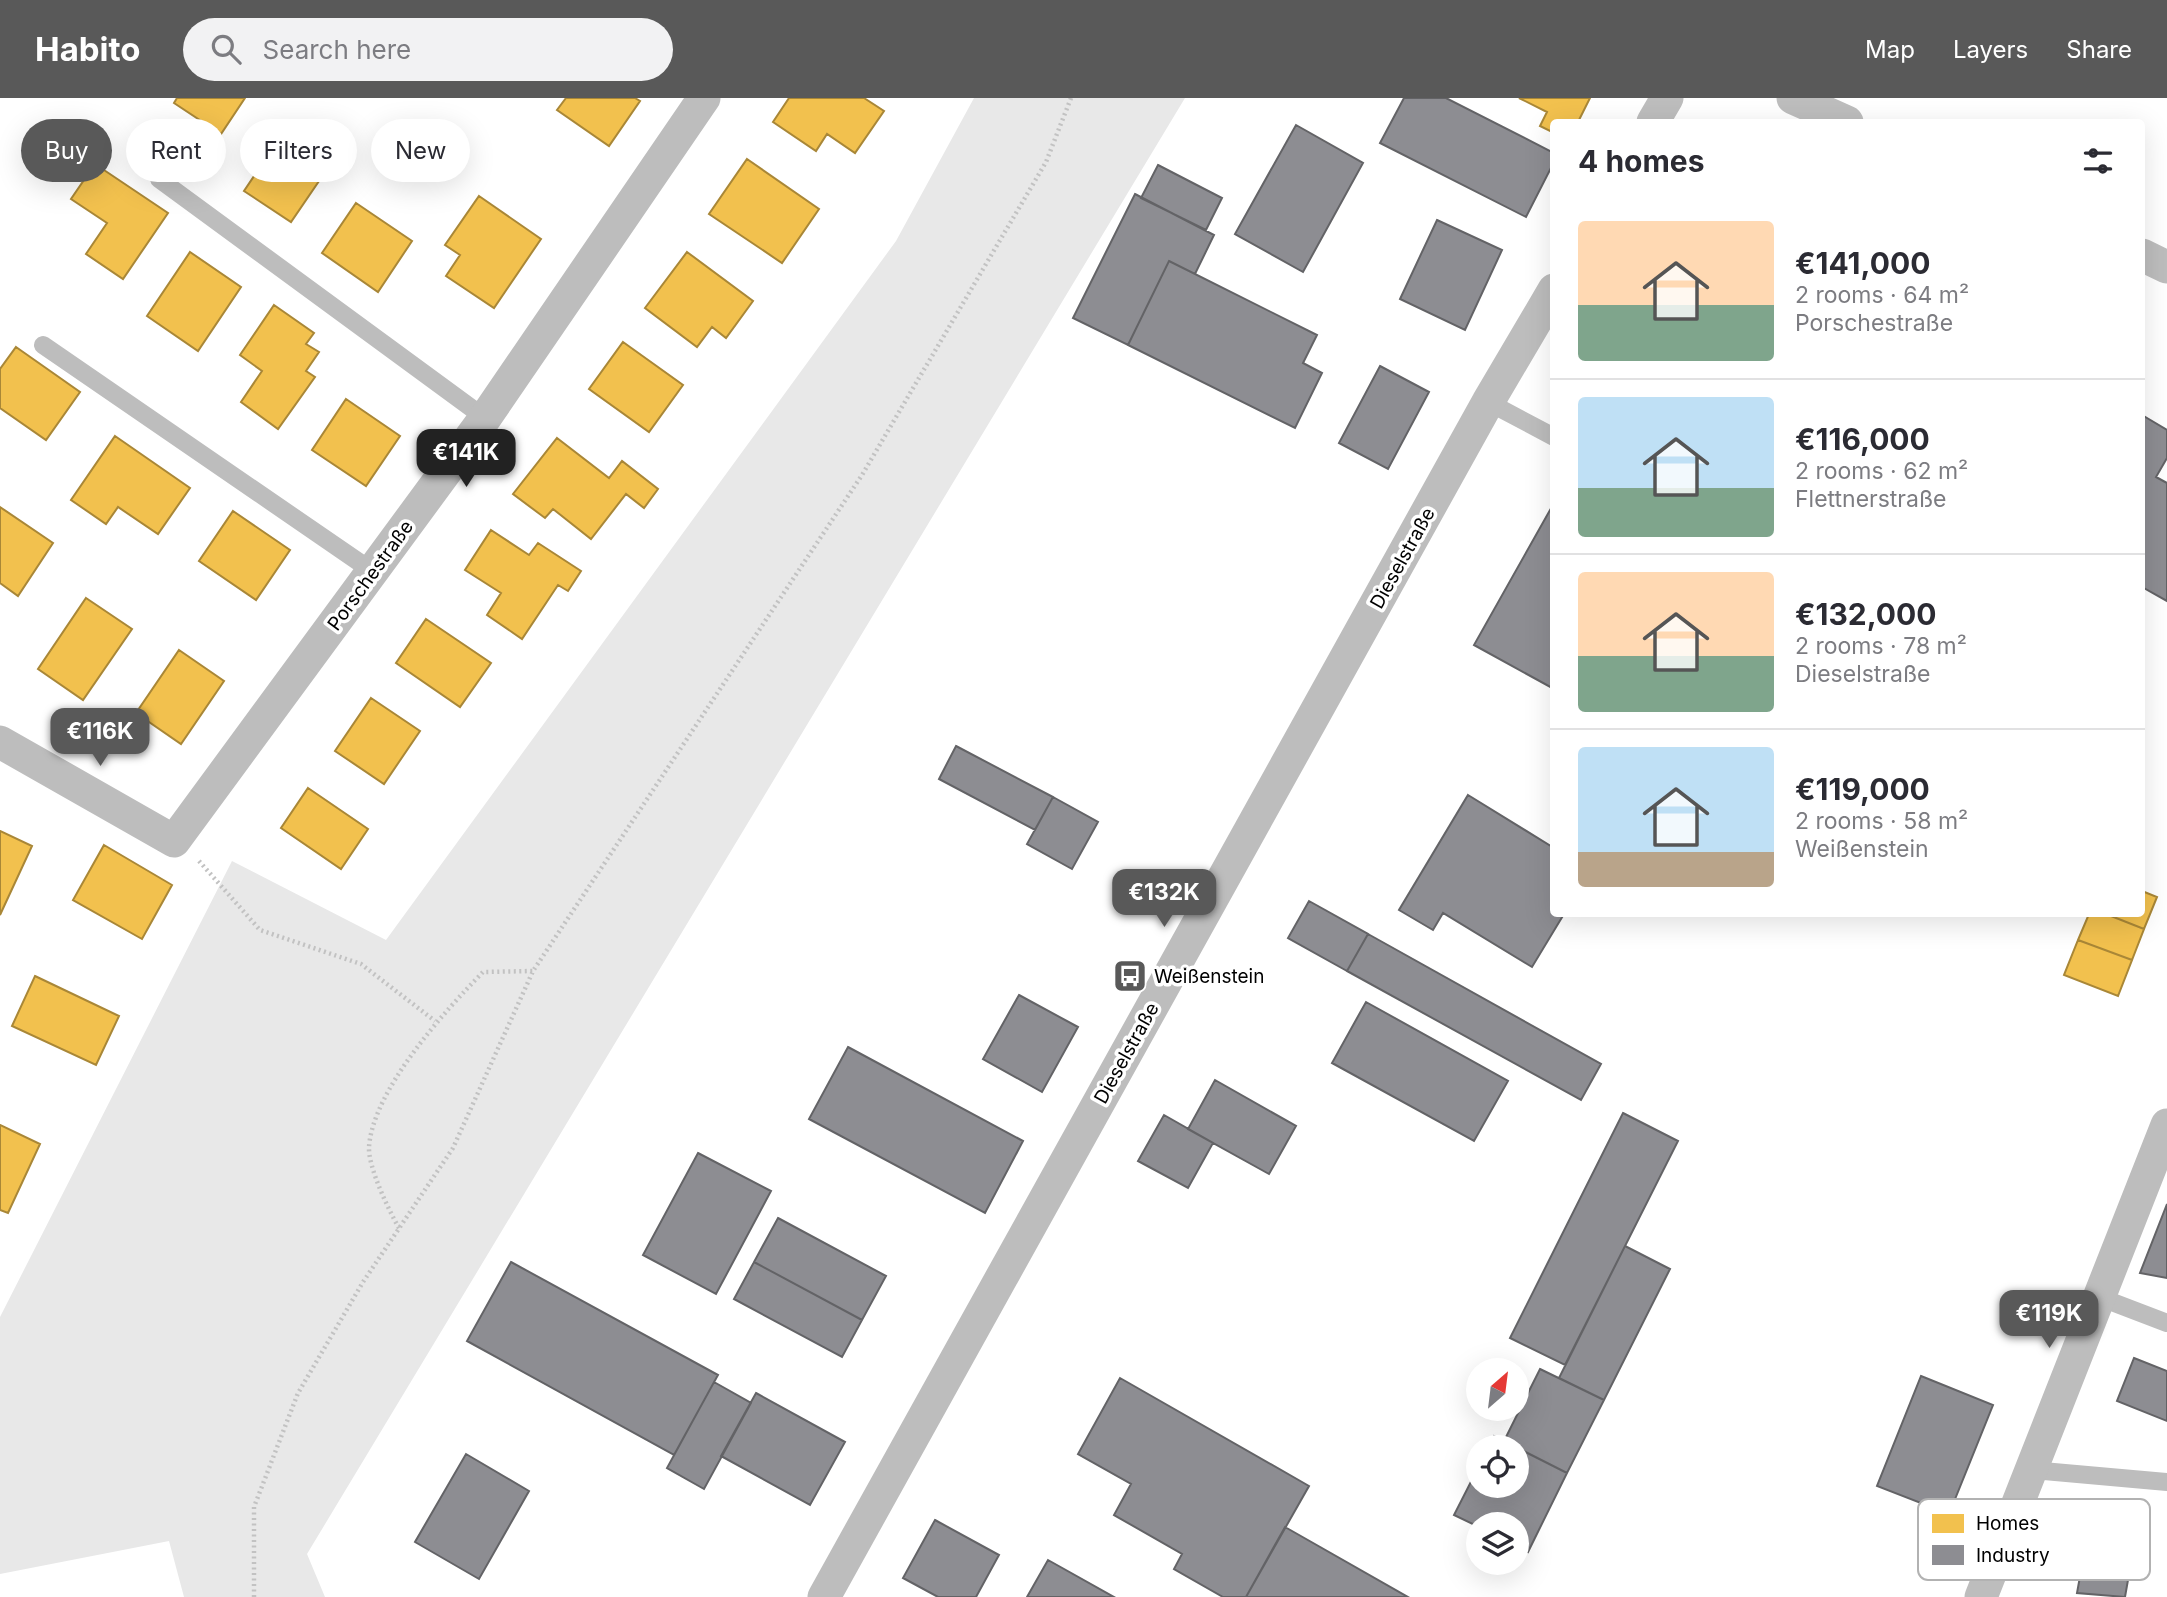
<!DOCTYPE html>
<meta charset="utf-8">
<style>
:root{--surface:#fff;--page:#f2f2f3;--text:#2b2b33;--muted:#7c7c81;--line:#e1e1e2;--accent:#595959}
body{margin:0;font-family:Inter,sans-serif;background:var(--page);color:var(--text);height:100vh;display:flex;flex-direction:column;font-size:26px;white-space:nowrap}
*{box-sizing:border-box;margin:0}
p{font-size:23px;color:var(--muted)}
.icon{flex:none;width:38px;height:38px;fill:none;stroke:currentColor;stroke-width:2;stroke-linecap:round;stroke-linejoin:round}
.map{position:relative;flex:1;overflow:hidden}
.side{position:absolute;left:1550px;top:21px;width:595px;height:798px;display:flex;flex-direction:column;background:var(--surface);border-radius:7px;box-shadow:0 7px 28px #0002}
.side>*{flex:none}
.guide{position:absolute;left:21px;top:21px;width:665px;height:63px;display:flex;gap:14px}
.needle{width:46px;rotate:28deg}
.tools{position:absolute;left:1466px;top:1260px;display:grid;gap:14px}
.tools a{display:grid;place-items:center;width:63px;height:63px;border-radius:50%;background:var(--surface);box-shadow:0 7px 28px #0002;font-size:35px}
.price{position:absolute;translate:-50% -60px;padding:0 16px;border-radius:14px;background:var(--accent);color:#fff;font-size:23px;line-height:46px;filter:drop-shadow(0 2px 4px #0008)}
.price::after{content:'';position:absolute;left:50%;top:42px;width:21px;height:16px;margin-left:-10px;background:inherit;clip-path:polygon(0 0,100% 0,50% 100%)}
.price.selected{background:#222;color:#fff}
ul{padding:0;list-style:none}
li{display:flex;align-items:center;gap:21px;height:175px;padding:0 28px}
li+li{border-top:2px solid var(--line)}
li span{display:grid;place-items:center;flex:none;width:196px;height:140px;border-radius:7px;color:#555}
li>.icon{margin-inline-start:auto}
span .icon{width:84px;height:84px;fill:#fffc;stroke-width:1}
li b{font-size:30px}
h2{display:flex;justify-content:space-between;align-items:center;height:84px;padding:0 28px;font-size:30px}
.pill{padding:0 24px;border-radius:32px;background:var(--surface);box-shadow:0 7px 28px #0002;font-size:24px;line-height:63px}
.pill.selected{background:var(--accent);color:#fff}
header{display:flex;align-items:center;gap:42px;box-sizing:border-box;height:98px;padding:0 35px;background:var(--accent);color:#fff}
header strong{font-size:33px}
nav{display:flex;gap:38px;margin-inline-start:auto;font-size:24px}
.search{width:490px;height:63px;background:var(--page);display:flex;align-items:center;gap:18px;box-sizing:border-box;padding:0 24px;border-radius:38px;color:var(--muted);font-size:26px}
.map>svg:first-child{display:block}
</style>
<header>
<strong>Habito</strong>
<div class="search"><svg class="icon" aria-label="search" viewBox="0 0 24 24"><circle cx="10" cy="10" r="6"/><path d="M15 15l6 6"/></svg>Search here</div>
<nav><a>Map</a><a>Layers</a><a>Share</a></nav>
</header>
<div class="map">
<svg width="2167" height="1499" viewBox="0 0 2167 1499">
<rect width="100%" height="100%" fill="#fff"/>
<path fill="#e8e8e8" d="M974 0H1185L307 1456 325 1499H184L169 1443 0 1476V1219L232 763 386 842 896 143Z"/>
<path fill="#f2c14e" stroke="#a98737" stroke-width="2" d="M177 0H245L221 36 174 5Z
M566 0H635L640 3 609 48 557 12Z
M789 0H864L884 13 855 55 827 36 816 53 773 24Z
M1519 0H1590L1578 24H1554V35L1540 28 1547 14Z
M285 32 332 64 291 124 244 93Z
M747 61 819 111 782 165 709 116Z
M95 66 168 115 123 181 86 156 107 125 71 101Z
M479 98 541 141 494 210 446 178 460 157 445 147Z
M356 105 412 143 378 194 322 155Z
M190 154 241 189 198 253 147 218Z
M687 154 753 203 726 240 712 229 697 249 645 210Z
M274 207 314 235 306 246 319 254 306 273 315 279 278 331 241 304 262 273 240 257Z
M623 244 683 287 649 334 589 291Z
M16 249 80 294 46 342 0 310V271Z
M346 301 400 338 366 388 312 352Z
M115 338 190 390 158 436 118 409 106 426 71 402Z
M557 340 609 380 622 363 658 391 644 410 626 396 591 441 553 411 545 420 513 396Z
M0 409 53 445 18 498 0 485Z
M233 413 290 452 256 502 199 463Z
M491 432 529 457 538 445 581 473 568 493 558 487 522 541 487 517 501 495 465 472Z
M86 500 132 531 83 602 38 571Z
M426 521 491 565 460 609 396 565Z
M179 552 224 583 181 646 136 615Z
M371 600 420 633 384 686 335 653Z
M308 690 368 731 341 771 281 730Z
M0 733 32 748 0 817Z
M104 747 172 787 142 841 73 802Z
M2142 793 2157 799 2144 831 2106 816H2142Z
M2089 816H2106L2144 831 2132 862 2078 842Z
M2078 842 2132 862 2118 898 2064 877Z
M35 878 119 918 96 967 12 928Z
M0 1027 40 1046 8 1115 0 1112Z"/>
<path fill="#8d8d92" stroke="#636366" stroke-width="2" d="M1404 0H1446L1554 55V64L1526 119 1380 45Z
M1296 27 1363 65 1303 174 1235 136Z
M1158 67 1222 100 1206 132 1141 100Z
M1135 96 1214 137 1195 176 1169 163 1128 247 1073 220Z
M1437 122 1502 152 1465 232 1400 201Z
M1169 163 1317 237 1303 265 1322 275 1295 330 1128 247Z
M1380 268 1429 294 1388 371 1339 345Z
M2142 317 2167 332V360L2156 379 2167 385V503L2142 489Z
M1554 405V591L1474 547Z
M956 648 1053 699 1035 732 939 681Z
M1468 697 1554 750V816H1564L1532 869 1443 815 1433 832 1399 812Z
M1053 699 1098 724 1072 771 1027 746Z
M1309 803 1368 836 1347 873 1288 840Z
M1368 836 1601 966 1581 1002 1347 873Z
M1019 897 1078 929 1042 994 983 961Z
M1366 904 1508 983 1474 1043 1332 965Z
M848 949 1023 1043 985 1115 809 1021Z
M1215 982 1296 1028 1269 1076 1188 1031Z
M1623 1015 1678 1043 1565 1267 1510 1240Z
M1164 1017 1213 1045 1188 1090 1138 1063Z
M698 1055 771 1093 716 1196 643 1157Z
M2167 1106V1180L2140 1175Z
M778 1120 886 1178 862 1222 754 1164Z
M1625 1148 1670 1171 1604 1302 1559 1280Z
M511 1164 718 1277 674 1357 467 1243Z
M754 1164 862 1222 842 1259 734 1201Z
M2134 1260 2167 1273V1323L2117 1303Z
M1540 1271 1604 1302 1567 1375 1504 1343Z
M1921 1278 1993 1307 1949 1416 1877 1388Z
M1120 1280 1309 1388 1246 1499H1223L1174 1471 1182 1456 1114 1417 1131 1386 1078 1356Z
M714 1284 751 1305 704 1391 667 1370Z
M756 1295 845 1344 810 1407 721 1358Z
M1494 1338 1516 1349H1488Z
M1517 1350 1567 1375 1528 1454 1517 1448V1426H1479V1429L1454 1417 1479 1368V1388H1517Z
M466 1356 529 1393 479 1481 415 1444Z
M935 1422 999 1457 976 1499H938L903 1480Z
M2090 1423 2137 1431 2125 1499 2077 1495Z
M1285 1429 1408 1499H1246Z
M1048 1462 1114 1499H1027Z"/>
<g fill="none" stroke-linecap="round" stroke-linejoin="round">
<path stroke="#c2c2c2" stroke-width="4.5" stroke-dasharray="2 3.5" stroke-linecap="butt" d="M199 763 260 832 361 866 435 923
M399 1130C389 1113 368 1069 369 1049 373 992 444 914 483 874L533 873
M254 1499V1409L298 1295 363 1184 453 1050 533 873 862 377 1046 64 1071 0"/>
<path stroke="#bdbdbd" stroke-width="18" d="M159 81 485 320
M43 247 372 473
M1488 304 1554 339
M2099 1199 2167 1225
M2031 1372 2167 1384"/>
<path stroke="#bdbdbd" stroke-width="33" d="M1793 0 1847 24
M1653 24 1667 0
M2142 157 2167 169
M0 644 174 743 485 320 704 0
M824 1499 1488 304 1554 192
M1981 1499 2167 1027"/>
</g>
<defs>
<symbol id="bus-square" viewBox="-11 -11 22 22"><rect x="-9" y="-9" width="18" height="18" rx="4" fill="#595959" stroke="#fff"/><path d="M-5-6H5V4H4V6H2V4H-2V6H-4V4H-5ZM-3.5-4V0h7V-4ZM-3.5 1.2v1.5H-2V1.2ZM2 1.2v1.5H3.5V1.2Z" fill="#fff"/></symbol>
</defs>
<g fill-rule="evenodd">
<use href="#bus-square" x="1111" y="859" width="38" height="38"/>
</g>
<g text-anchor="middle" stroke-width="7" stroke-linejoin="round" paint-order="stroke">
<g font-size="19" fill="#000" stroke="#fff">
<text transform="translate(1402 460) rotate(-61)" y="7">Dieselstraße</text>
<text transform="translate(370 477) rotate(-54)" y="7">Porschestraße</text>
<text transform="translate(1126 955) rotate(-61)" y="7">Dieselstraße</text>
</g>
<g font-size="19" fill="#000" stroke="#fff" text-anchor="start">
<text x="1154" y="885">Weißenstein</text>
</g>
</g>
<rect x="1918" y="1401" width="232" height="81" rx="10" fill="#fff" stroke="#b2b2b2" stroke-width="2"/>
<rect x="1932" y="1416" width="32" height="19" fill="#f2c14e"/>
<rect x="1932" y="1447" width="32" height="20" fill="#8d8d92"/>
<g font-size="19" fill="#000">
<text x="1976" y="1432">Homes</text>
<text x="1976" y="1464">Industry</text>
</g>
</svg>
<div class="tools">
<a><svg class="needle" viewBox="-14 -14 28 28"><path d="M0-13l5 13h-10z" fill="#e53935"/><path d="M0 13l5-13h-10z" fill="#7c7c81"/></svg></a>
<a><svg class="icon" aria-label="locate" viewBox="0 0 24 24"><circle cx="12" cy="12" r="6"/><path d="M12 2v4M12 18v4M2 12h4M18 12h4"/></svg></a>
<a><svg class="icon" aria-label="layers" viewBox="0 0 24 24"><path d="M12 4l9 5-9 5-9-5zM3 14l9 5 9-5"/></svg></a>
</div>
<b class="price selected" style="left:466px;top:391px">€141K</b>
<b class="price" style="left:100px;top:670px">€116K</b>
<b class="price" style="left:1164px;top:831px">€132K</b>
<b class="price" style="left:2049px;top:1252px">€119K</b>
<div class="guide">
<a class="pill selected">Buy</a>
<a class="pill">Rent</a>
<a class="pill">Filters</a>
<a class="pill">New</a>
</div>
<section class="side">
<h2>4 homes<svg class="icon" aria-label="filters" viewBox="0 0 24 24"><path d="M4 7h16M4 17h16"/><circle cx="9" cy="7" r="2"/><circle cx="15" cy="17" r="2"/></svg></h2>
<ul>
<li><span style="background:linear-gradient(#ffd9b3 60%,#7fa58c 0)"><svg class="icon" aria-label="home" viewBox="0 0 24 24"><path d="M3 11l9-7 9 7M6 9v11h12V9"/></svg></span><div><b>€141,000</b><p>2 rooms · 64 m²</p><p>Porschestraße</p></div></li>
<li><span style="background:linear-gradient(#bfe0f5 65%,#7fa58c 0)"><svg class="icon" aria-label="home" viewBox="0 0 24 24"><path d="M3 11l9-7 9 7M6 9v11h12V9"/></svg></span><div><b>€116,000</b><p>2 rooms · 62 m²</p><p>Flettnerstraße</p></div></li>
<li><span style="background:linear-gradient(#ffd9b3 60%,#7fa58c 0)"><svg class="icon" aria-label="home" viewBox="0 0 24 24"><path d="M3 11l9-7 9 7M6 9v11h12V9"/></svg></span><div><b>€132,000</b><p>2 rooms · 78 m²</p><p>Dieselstraße</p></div></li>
<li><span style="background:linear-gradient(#bfe0f5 75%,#b9a48a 0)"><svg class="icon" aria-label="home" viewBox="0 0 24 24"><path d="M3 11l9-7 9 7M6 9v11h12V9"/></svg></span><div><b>€119,000</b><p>2 rooms · 58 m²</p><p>Weißenstein</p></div></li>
</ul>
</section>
</div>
